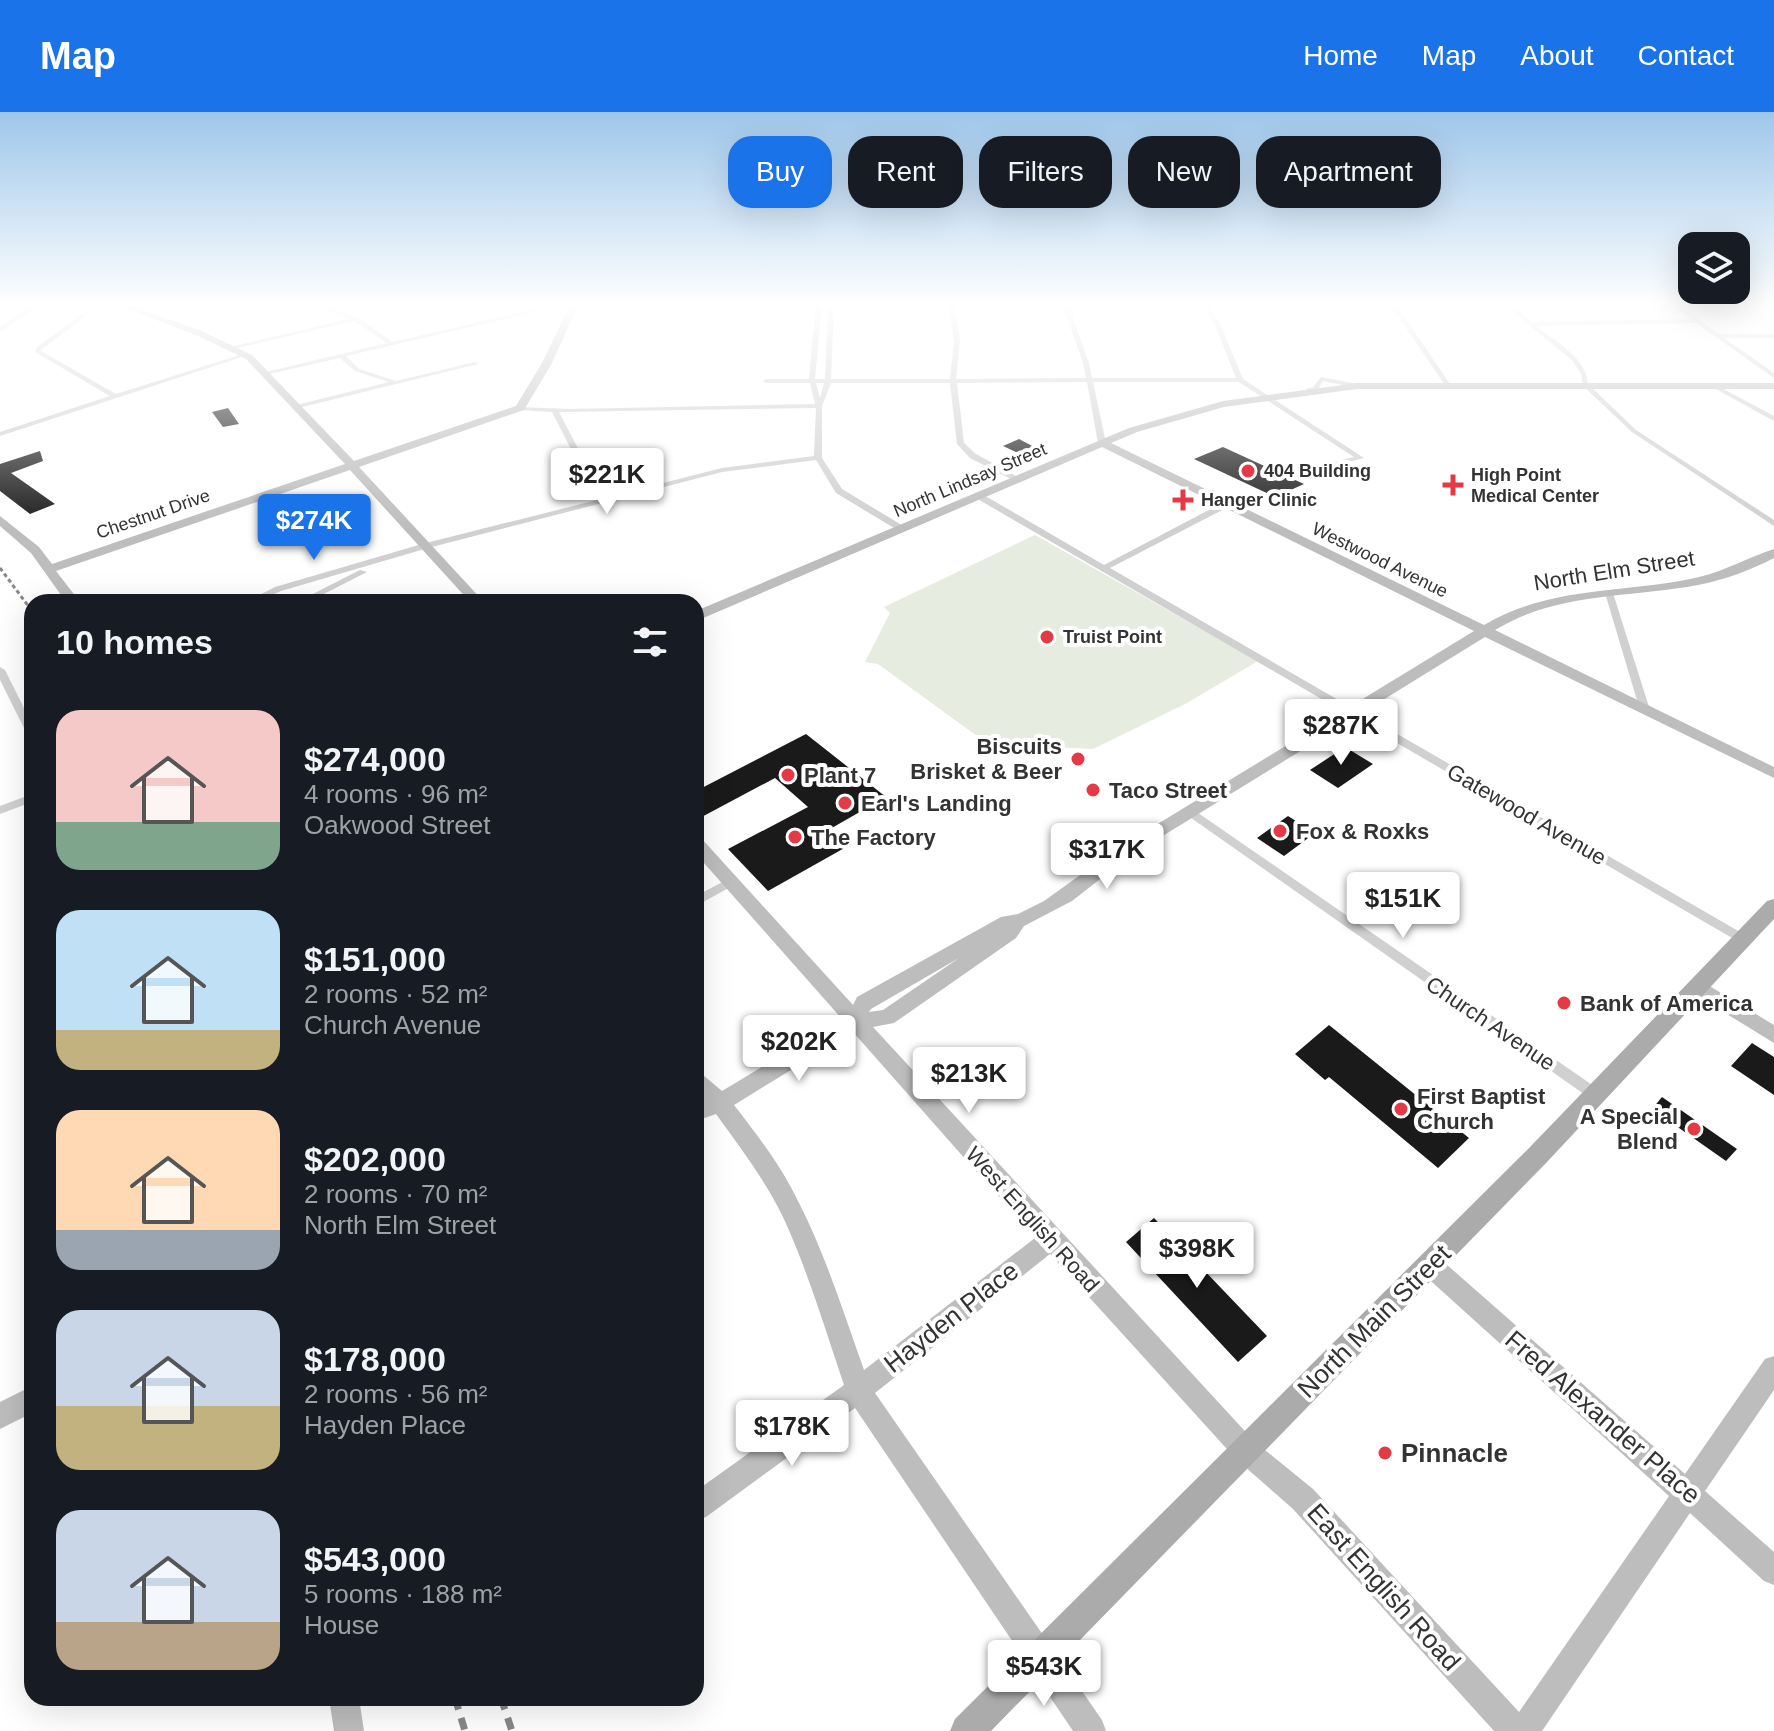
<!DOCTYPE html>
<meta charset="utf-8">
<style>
:root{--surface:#171b24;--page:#242831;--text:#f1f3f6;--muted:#9ea1a6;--accent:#1a73e8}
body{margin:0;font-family:Arial,sans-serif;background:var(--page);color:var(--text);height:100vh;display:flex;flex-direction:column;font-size:30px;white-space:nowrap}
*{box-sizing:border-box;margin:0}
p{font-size:26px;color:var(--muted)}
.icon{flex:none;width:44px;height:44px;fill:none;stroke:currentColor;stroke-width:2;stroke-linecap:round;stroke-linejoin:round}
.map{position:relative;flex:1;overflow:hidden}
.side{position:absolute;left:24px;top:482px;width:680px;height:1112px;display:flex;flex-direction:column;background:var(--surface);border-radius:24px;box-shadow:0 8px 32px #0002}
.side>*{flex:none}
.banner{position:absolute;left:728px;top:24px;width:760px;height:72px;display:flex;gap:16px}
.tools{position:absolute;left:1678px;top:120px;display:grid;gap:16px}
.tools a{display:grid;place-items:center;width:72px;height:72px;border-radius:16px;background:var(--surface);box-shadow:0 8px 32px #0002;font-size:40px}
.price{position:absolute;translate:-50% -68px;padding:0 18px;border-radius:8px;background:#fff;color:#222;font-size:26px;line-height:52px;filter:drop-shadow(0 2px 4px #0008)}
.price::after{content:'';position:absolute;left:50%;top:48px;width:24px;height:18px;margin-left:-12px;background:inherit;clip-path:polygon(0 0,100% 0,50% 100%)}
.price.selected{background:var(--accent);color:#fff}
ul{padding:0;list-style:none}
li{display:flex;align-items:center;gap:24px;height:200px;padding:0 32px}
li span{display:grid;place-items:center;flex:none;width:224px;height:160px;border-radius:24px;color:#555}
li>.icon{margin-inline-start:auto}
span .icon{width:96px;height:96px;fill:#fffc;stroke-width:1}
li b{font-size:34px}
h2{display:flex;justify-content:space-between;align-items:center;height:96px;padding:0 32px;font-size:34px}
.pill{padding:0 28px;border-radius:24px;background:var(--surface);box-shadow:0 8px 32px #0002;font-size:28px;line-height:72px}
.pill.selected{background:var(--accent);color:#fff}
header{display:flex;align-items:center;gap:48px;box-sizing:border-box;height:112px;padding:0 40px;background:var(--accent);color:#fff}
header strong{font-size:38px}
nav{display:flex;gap:44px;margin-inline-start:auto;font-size:28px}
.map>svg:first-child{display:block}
</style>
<header>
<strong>Map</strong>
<nav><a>Home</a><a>Map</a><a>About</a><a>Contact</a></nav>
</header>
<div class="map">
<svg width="1774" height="1619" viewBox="0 0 1774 1619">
<rect width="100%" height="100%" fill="#fff"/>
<path fill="#e6ecdf" d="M1035 423 1258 549 1187 591 1093 637 988 632 878 552 865 550 890 501 884 495Z"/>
<path fill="#1a1a1a" d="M228 296 239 312 223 315 212 300Z
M1019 327 1042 339 1027 345 1003 334Z
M1223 335 1304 372 1275 385 1194 347Z
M40 339 43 349 11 361 55 392 30 402 0 379V352Z
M806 622 886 685 830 717 848 734 768 779 728 737 808 695 775 666 696 708V679Z
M1345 635 1373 652 1338 676 1310 658Z
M1288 704 1315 721 1284 744 1257 726Z
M1329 913 1469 1026 1438 1056 1329 965 1325 968 1295 942Z
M1752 931 1774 945V983L1731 954Z
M1662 985 1737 1037 1726 1049 1652 997Z
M1154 1106 1267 1224 1238 1250 1126 1130Z"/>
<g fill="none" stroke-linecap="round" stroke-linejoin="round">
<path fill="#d0d0d0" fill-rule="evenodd" d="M36 191H43L0 220V215Z
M92 191H98L90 201 42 237 41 239 116 282 243 242 248 243 0 324V320L110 284 35 240 37 235 86 199Z
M313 191H321L364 209 392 230 562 191H573L346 244 359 257 396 269 475 250 478 252 298 296 296 295V293L389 270 355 259 340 246 265 263 262 261 387 231 354 209 233 237 230 235 349 207Z
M816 191H822L815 267H825L828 191H834L831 267H950L954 229 948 191H954L960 229 956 267 1086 266 1083 251 1062 191H1068L1089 251 1092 266H1236L1214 211 1200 191H1206L1220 211 1243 267 1364 346 1308 361V357L1354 345 1239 270H1093L1106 331 1102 333 1098 331 1087 270 957 271 964 331 976 342 1020 366V370H1017L970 346 957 332 950 271H831L822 294V346L842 377 905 415V419H899L836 381 816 348 722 360 428 436 281 479 257 490H246L275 475 422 432 597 388 552 300 520 298 518 297V295L571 297 815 292 810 271H766L763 269 766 267H809ZM816 271H824L820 286ZM816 296 814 344 722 356 604 386 559 300Z
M1389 191H1395L1450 272 1449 273H1445Z
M1502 191H1509L1532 210 1691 207 1669 191H1676L1719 222H1774V226H1724L1774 261V266L1696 211 1536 214C1556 230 1586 245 1588 272L1636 318 1774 408V414L1632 320 1583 274 1581 262 1573 249Z
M1321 265 1357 272 1360 274 1357 276 1323 269 1318 277 1306 279V277L1313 275Z
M1712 273H1716L1774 304V309L1712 275Z
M976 382H982L1104 453 1224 390H1230V394L1110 456 1747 824 1749 827 1747 830H1739L976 386Z
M360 458 367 460 308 490H297Z
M1609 478 1613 481 1649 595 1647 597H1641L1639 595 1605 481Z
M0 555 5 558 32 612V625L27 622 0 568Z
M32 682V690L0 702V694Z
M1191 696 1601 979 1603 983 1601 987 1596 989 1591 987 1187 703 1186 700 1187 697Z
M730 766 734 767 736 770 734 773 696 794V784Z"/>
<path fill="#bdbdbd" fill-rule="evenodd" d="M111 191H123L202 219 252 243 354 349 516 294 542 251 571 191H579L552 251 524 298 359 355 484 490H470L350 358 56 459 80 490H66L31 441 0 414V404L39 435 52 452 345 352 246 247 196 223Z
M1357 271H1774V277H1357L1224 295 1137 320 1111 331 1484 513C1551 473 1626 482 1699 465 1725 459 1749 445 1774 437V446C1751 458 1724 468 1698 473 1629 486 1557 480 1495 518L1774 655V666L1485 525 1127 746 1072 789 1024 814 1016 826 894 911 873 915 1254 1329 1313 1377 1519 1600 1669 1384 1422 1161 1418 1153 1422 1145 1430 1141 1438 1145 1685 1362 1765 1247 1774 1244V1278L1705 1379 1774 1440V1473L1764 1469 1690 1401 1542 1619H1494L1293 1397 1236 1347 1050 1142 875 1281 1102 1608 1106 1619H1073L855 1296 706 1405 696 1409V1379L844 1273C825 1217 808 1159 783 1105 765 1068 740 1035 716 1002L696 1009V991L703 988 696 982V960L703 963 722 979 842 907 696 742V725L702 727 853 893 857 885 1001 805 1018 802 1044 789 1115 738 1474 519 1102 335 701 507 696 508V499L1129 316 1223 289ZM959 846 883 898 869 900 871 897ZM853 920 1035 1126 864 1258C844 1202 826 1144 799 1091 782 1055 758 1024 734 993Z
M1698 867 1774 913V931L1691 880 1688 875 1691 870Z
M32 1274V1301L0 1317V1290Z
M329 1586H359L364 1619H334Z"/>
<path fill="#ababab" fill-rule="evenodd" d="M1774 787V807L1547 1050 991 1619H950L955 1607 1531 1034 1767 789Z"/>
<path stroke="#888" stroke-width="3" stroke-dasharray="4 3" stroke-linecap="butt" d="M0 456 32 499"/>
<path stroke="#888" stroke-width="7" stroke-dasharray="12 9" stroke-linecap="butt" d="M455 1586 465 1619
M501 1586 512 1619"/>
</g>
<linearGradient id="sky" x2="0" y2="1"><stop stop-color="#9ec6ea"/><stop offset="0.46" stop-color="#fff"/><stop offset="1" stop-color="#fff" stop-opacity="0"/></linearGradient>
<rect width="1774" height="418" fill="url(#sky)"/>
<g fill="#e63946" stroke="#fff" stroke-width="3">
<circle cx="1248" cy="359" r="8"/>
<path d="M1449 361h8v8h8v8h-8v8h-8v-8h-8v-8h8z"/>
<path d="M1179 376h8v8h8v8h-8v8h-8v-8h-8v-8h8z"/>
<circle cx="1047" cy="525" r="8"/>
<circle cx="1078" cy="647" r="8"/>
<circle cx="788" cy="663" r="8"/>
<circle cx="1093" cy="678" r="8"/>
<circle cx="845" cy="691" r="8"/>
<circle cx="1280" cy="719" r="8"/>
<circle cx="795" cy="725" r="8"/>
<circle cx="1564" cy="891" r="8"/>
<circle cx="1401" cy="997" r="8"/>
<circle cx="1694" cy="1017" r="8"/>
<circle cx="1385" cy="1341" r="8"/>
</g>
<g text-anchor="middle" stroke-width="8" stroke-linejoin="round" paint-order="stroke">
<g font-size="18" font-weight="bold" fill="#333" stroke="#fff" text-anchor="start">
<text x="1264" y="365">404 Building</text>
<text x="1471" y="369">High Point<tspan x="1471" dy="21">Medical Center</tspan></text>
<text x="1201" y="394">Hanger Clinic</text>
<text x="1063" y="531">Truist Point</text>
</g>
<g font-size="18" fill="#333" stroke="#fff">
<text transform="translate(970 368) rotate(-23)" y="6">North Lindsay Street</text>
<text transform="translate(153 402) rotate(-19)" y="6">Chestnut Drive</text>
<text transform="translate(1380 448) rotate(26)" y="6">Westwood Avenue</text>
</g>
<g font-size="22" fill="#333" stroke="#fff">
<text transform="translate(1614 458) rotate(-9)" y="8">North Elm Street</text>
<text transform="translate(1527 702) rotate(30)" y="8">Gatewood Avenue</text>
<text transform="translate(1491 911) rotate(34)" y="8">Church Avenue</text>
<text transform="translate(1033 1107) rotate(48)" y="8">West English Road</text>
</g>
<g font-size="22" font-weight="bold" fill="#333" stroke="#fff" text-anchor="start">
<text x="1062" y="642" text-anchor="end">Biscuits<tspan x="1062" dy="25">Brisket &amp; Beer</tspan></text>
<text x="804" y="671">Plant 7</text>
<text x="1109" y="686">Taco Street</text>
<text x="861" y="699">Earl's Landing</text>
<text x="1296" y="727">Fox &amp; Roxks</text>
<text x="811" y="733">The Factory</text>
<text x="1580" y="899">Bank of America</text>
<text x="1417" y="992">First Baptist<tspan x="1417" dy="25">Church</tspan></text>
<text x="1678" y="1012" text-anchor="end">A Special<tspan x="1678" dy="25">Blend</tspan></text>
</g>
<g font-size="26" fill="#333" stroke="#fff">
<text transform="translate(951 1205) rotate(-38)" y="9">Hayden Place</text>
<text transform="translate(1374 1209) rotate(-45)" y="9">North Main Street</text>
<text transform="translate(1603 1305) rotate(41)" y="9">Fred Alexander Place</text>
<text transform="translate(1384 1475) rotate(48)" y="9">East English Road</text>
</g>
<g font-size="26" font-weight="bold" fill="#333" stroke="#fff" text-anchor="start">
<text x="1401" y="1350">Pinnacle</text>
</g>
</g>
</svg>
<div class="tools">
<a><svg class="icon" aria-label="layers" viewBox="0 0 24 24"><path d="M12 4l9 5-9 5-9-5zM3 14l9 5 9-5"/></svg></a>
</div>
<b class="price" style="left:607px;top:404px">$221K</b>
<b class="price selected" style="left:314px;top:450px">$274K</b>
<b class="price" style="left:1341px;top:655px">$287K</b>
<b class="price" style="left:1107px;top:779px">$317K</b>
<b class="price" style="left:1403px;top:828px">$151K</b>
<b class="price" style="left:799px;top:971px">$202K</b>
<b class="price" style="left:969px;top:1003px">$213K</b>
<b class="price" style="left:1197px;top:1178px">$398K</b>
<b class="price" style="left:792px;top:1356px">$178K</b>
<b class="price" style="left:1044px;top:1596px">$543K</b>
<div class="banner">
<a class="pill selected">Buy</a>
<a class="pill">Rent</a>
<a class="pill">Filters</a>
<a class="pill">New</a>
<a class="pill">Apartment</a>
</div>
<section class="side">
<h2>10 homes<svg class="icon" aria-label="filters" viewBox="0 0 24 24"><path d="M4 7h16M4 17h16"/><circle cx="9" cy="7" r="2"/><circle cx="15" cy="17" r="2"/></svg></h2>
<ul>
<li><span style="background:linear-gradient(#f6c9c9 70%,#7fa58c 0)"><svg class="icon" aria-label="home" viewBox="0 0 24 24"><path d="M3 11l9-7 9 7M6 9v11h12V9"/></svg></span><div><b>$274,000</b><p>4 rooms · 96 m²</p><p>Oakwood Street</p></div></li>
<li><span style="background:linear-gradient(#bfe0f5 75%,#c2b280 0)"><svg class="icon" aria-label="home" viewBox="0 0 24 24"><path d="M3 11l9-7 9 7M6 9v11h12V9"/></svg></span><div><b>$151,000</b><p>2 rooms · 52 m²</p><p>Church Avenue</p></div></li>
<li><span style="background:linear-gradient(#ffd9b3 75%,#9aa5b1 0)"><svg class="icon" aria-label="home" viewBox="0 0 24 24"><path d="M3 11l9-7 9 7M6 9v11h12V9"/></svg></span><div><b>$202,000</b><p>2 rooms · 70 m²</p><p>North Elm Street</p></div></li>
<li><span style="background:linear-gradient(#c9d6e8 60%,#c2b280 0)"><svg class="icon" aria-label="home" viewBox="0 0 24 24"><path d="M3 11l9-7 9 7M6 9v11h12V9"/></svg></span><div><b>$178,000</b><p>2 rooms · 56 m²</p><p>Hayden Place</p></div></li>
<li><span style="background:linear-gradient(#c9d6e8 70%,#b9a48a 0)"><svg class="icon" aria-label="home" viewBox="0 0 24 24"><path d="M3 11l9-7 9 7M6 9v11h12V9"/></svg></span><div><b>$543,000</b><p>5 rooms · 188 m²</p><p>House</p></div></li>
</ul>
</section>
</div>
